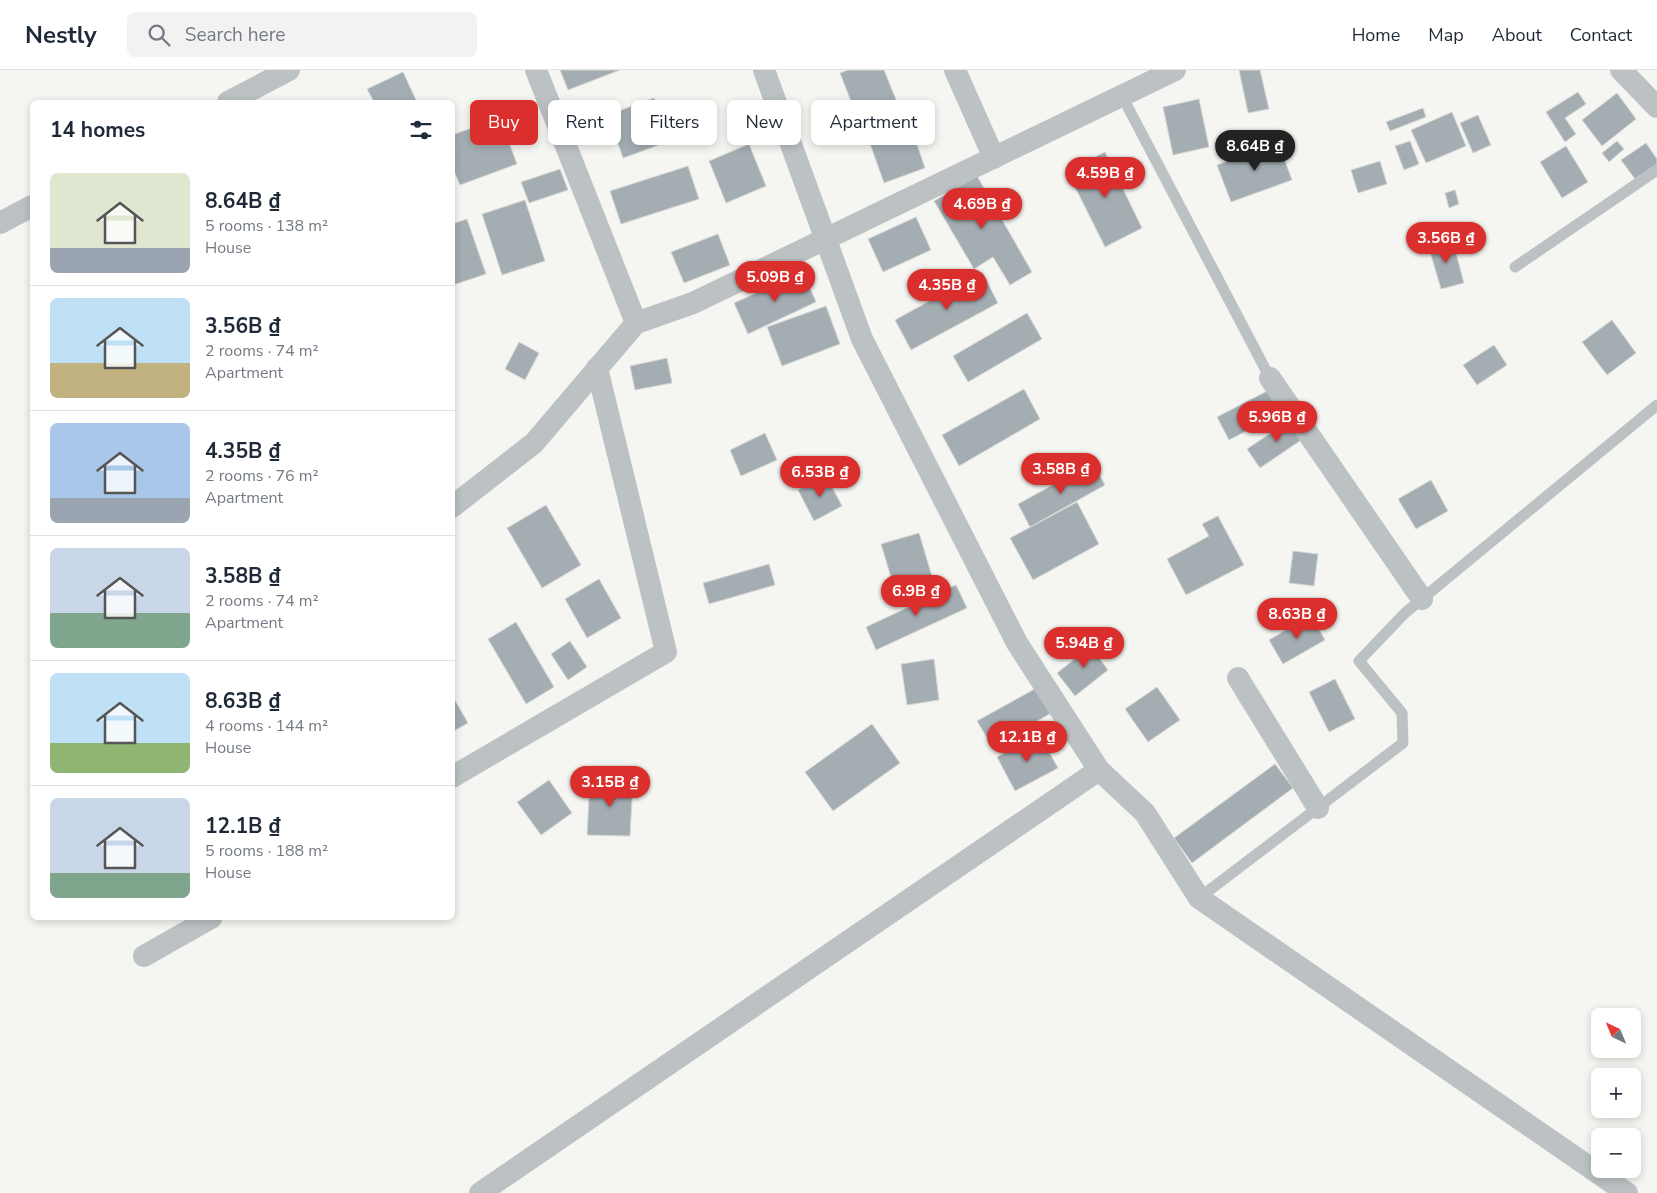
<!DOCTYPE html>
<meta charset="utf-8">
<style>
:root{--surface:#fff;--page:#f2f2f3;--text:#1f2937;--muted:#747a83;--line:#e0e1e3;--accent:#da2f2d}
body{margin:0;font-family:"Nunito Sans",sans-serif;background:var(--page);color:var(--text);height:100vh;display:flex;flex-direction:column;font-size:19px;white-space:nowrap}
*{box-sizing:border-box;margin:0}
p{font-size:16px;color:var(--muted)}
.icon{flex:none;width:28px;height:28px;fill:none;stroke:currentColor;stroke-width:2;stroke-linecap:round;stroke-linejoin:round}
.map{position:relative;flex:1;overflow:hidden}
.drawer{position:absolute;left:30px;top:30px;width:425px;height:820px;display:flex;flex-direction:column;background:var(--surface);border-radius:8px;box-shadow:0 2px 8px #0003}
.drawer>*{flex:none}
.hud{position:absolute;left:470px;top:30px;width:475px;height:45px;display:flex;gap:10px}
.needle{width:32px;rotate:316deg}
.buttons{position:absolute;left:1591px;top:938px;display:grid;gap:10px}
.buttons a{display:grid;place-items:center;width:50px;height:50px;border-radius:8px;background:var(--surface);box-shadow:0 2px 8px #0003;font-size:25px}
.price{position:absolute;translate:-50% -42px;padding:0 11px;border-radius:18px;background:var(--accent);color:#fff;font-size:16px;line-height:32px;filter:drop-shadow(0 1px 2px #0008)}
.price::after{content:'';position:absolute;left:50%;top:30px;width:15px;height:11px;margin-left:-8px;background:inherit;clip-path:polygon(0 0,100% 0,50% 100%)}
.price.current{background:#222;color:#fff}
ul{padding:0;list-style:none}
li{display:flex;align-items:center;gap:15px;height:125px;padding:0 20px}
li+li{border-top:1px solid var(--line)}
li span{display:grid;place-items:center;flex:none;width:140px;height:100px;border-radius:8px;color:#555}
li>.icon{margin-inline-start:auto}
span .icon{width:60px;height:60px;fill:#fffc;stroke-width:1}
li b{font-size:21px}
h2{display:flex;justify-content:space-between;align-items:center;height:60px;padding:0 20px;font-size:21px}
.tag{padding:0 18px;border-radius:8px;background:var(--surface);box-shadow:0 2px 8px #0003;font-size:18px;line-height:45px}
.tag.current{background:var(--accent);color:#fff}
header{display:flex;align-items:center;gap:30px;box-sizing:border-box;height:70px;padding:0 25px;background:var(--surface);border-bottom:1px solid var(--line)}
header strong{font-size:24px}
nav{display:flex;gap:28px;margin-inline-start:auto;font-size:18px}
.search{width:350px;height:45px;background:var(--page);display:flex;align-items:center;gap:12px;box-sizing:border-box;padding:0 18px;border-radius:8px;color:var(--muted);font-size:19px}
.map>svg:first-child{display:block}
</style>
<header>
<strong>Nestly</strong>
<div class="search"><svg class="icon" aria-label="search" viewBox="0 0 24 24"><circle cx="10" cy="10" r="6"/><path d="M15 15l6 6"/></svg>Search here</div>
<nav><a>Home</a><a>Map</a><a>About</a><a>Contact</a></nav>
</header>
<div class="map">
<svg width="1657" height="1123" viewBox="0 0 1657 1123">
<rect width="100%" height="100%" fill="#f5f5f2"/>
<path fill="#a4aeb2" stroke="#d7d6d5" d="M560 0H620L568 20Z
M848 0H884L897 32 857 47 840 3Z
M1239 0H1260L1269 39 1248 43Z
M403 2 417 32H374L367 19Z
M1578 22 1586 34 1565 48 1576 64 1565 72 1546 42Z
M1617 23 1636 49 1602 76 1582 50Z
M654 28 670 71 623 88 608 45Z
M1199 29 1209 77 1173 85 1163 37Z
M1423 38 1426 47 1390 61 1386 52Z
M905 39 925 98 884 113 863 54Z
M1452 42 1466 76 1426 93 1411 60Z
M1478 45 1491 75 1473 83 1460 53Z
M500 48 517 94 460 115 452 96V65Z
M1410 71 1419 94 1404 100 1395 76Z
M1617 71 1624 79 1609 92 1602 83Z
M1278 72 1292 110 1231 132 1217 95Z
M1646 73 1657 89V94L1635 109 1621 90Z
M749 74 766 116 726 133 709 91Z
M1566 76 1588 112 1562 128 1540 92Z
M1105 82 1142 158 1105 177 1067 101Z
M1380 91 1387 114 1358 123 1351 100Z
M688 96 699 129 621 154 610 121Z
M560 99 568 120 529 133 521 112Z
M977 106 1032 202 1010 215 993 187 974 199 934 131Z
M1455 120 1459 134 1449 138 1445 123Z
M525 130 545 191 502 205 482 144Z
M916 147 931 180 883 202 868 169Z
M467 149 486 204 453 215 452 154Z
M718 164 730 195 684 213 671 182Z
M1452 168 1464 213 1441 219 1428 175Z
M803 202 816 232 748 264 734 233Z
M982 202 998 233 911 280 895 250Z
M826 236 840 274 782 296 767 257Z
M1027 243 1042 269 968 312 953 286Z
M1612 250 1636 283 1607 305 1582 272Z
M519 272 539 283 525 310 505 299Z
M1494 275 1507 295 1477 315 1463 295Z
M667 288 672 313 635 320 630 296Z
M1273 318 1285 341 1229 370 1217 347Z
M1024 319 1040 349 959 396 942 365Z
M1295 347 1307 366 1260 398 1247 379Z
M765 363 777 390 741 406 730 380Z
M1093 393 1105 415 1030 457 1018 434Z
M826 406 842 436 814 451 798 420Z
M1431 410 1448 441 1416 459 1398 429Z
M1077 432 1099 474 1033 510 1010 468Z
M546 435 581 495 542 518 507 458Z
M1218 446 1244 495 1186 525 1167 489 1209 466 1202 454Z
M919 463 934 513 896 524 881 474Z
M1293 481 1318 484 1314 516 1289 513Z
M769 494 775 515 709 534 703 513Z
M599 509 621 548 587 568 565 529Z
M956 515 967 538 876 580 866 557Z
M1311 545 1325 570 1283 594 1269 570Z
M516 552 554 617 526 634 488 569Z
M1099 570 1107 581 1099 588 1108 600 1075 626 1057 603Z
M570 571 587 597 568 610 551 584Z
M934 589 939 630 907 635 901 594Z
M1335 609 1355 649 1329 662 1309 622Z
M1040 616 1055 641 992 676 977 651Z
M1157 617 1180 650 1148 672 1125 639Z
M452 625 468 653 452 662Z
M872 654 900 693 833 741 805 702Z
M1039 664 1058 698 1015 721 997 687Z
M1275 694 1293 718 1192 793 1174 768Z
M590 709 633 710 630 766 587 765Z
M549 710 572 743 541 765 517 732Z"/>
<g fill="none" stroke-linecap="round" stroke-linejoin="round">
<path stroke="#bcc2c4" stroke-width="11" d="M1122 26 1270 308
M1515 197 1657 100
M1199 828 1403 673 1402 643 1359 591 1405 543 1657 335"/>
<path stroke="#bcc2c4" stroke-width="22" d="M536 0 636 253
M764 0 862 269 1017 573 1099 700 1145 743 1199 828 1627 1123
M955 0 994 88
M1621 0 1657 37
M228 32 289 0
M0 153 32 136
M1270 308 1422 529
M452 437 534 373 636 253 693 233 1175 0
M1238 608 1318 738
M452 707 666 582 597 298
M144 886 211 848
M480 1123 1099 700"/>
</g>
</svg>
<div class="buttons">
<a><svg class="needle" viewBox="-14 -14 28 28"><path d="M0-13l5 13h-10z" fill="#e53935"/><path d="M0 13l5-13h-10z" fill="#747a83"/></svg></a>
<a>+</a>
<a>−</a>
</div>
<b class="price current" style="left:1255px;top:102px">8.64B ₫</b>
<b class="price" style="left:1105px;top:129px">4.59B ₫</b>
<b class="price" style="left:982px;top:160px">4.69B ₫</b>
<b class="price" style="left:1446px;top:194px">3.56B ₫</b>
<b class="price" style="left:775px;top:233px">5.09B ₫</b>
<b class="price" style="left:947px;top:241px">4.35B ₫</b>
<b class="price" style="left:1277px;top:373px">5.96B ₫</b>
<b class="price" style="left:1061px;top:425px">3.58B ₫</b>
<b class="price" style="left:820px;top:428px">6.53B ₫</b>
<b class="price" style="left:916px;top:547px">6.9B ₫</b>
<b class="price" style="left:1297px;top:570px">8.63B ₫</b>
<b class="price" style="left:1084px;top:599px">5.94B ₫</b>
<b class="price" style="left:1027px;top:693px">12.1B ₫</b>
<b class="price" style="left:610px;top:738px">3.15B ₫</b>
<div class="hud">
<a class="tag current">Buy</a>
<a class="tag">Rent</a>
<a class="tag">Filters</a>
<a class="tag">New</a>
<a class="tag">Apartment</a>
</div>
<section class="drawer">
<h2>14 homes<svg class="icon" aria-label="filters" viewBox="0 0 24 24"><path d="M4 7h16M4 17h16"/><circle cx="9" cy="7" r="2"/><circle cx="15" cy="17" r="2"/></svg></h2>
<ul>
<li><span style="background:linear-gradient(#dfe7d0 75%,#9aa5b1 0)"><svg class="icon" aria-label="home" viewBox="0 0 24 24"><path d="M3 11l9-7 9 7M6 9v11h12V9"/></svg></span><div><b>8.64B ₫</b><p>5 rooms · 138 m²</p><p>House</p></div></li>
<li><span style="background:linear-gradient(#bfe0f5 65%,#c2b280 0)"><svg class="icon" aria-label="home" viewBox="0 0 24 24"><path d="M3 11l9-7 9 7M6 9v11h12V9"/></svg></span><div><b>3.56B ₫</b><p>2 rooms · 74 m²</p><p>Apartment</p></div></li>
<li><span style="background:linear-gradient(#a9c7e8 75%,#9aa5b1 0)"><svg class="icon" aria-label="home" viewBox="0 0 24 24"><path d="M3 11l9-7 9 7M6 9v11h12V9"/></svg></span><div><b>4.35B ₫</b><p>2 rooms · 76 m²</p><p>Apartment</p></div></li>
<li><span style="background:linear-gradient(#c9d6e8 65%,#7fa58c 0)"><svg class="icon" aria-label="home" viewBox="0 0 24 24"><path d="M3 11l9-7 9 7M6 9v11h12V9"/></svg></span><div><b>3.58B ₫</b><p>2 rooms · 74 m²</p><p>Apartment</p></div></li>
<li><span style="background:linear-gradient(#bfe0f5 70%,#8fb573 0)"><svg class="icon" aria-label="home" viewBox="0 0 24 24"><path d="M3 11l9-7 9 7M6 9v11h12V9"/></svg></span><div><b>8.63B ₫</b><p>4 rooms · 144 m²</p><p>House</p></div></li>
<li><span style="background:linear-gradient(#c9d6e8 75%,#7fa58c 0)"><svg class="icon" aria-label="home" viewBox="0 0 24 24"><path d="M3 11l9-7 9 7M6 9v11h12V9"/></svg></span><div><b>12.1B ₫</b><p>5 rooms · 188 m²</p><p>House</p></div></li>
</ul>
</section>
</div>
